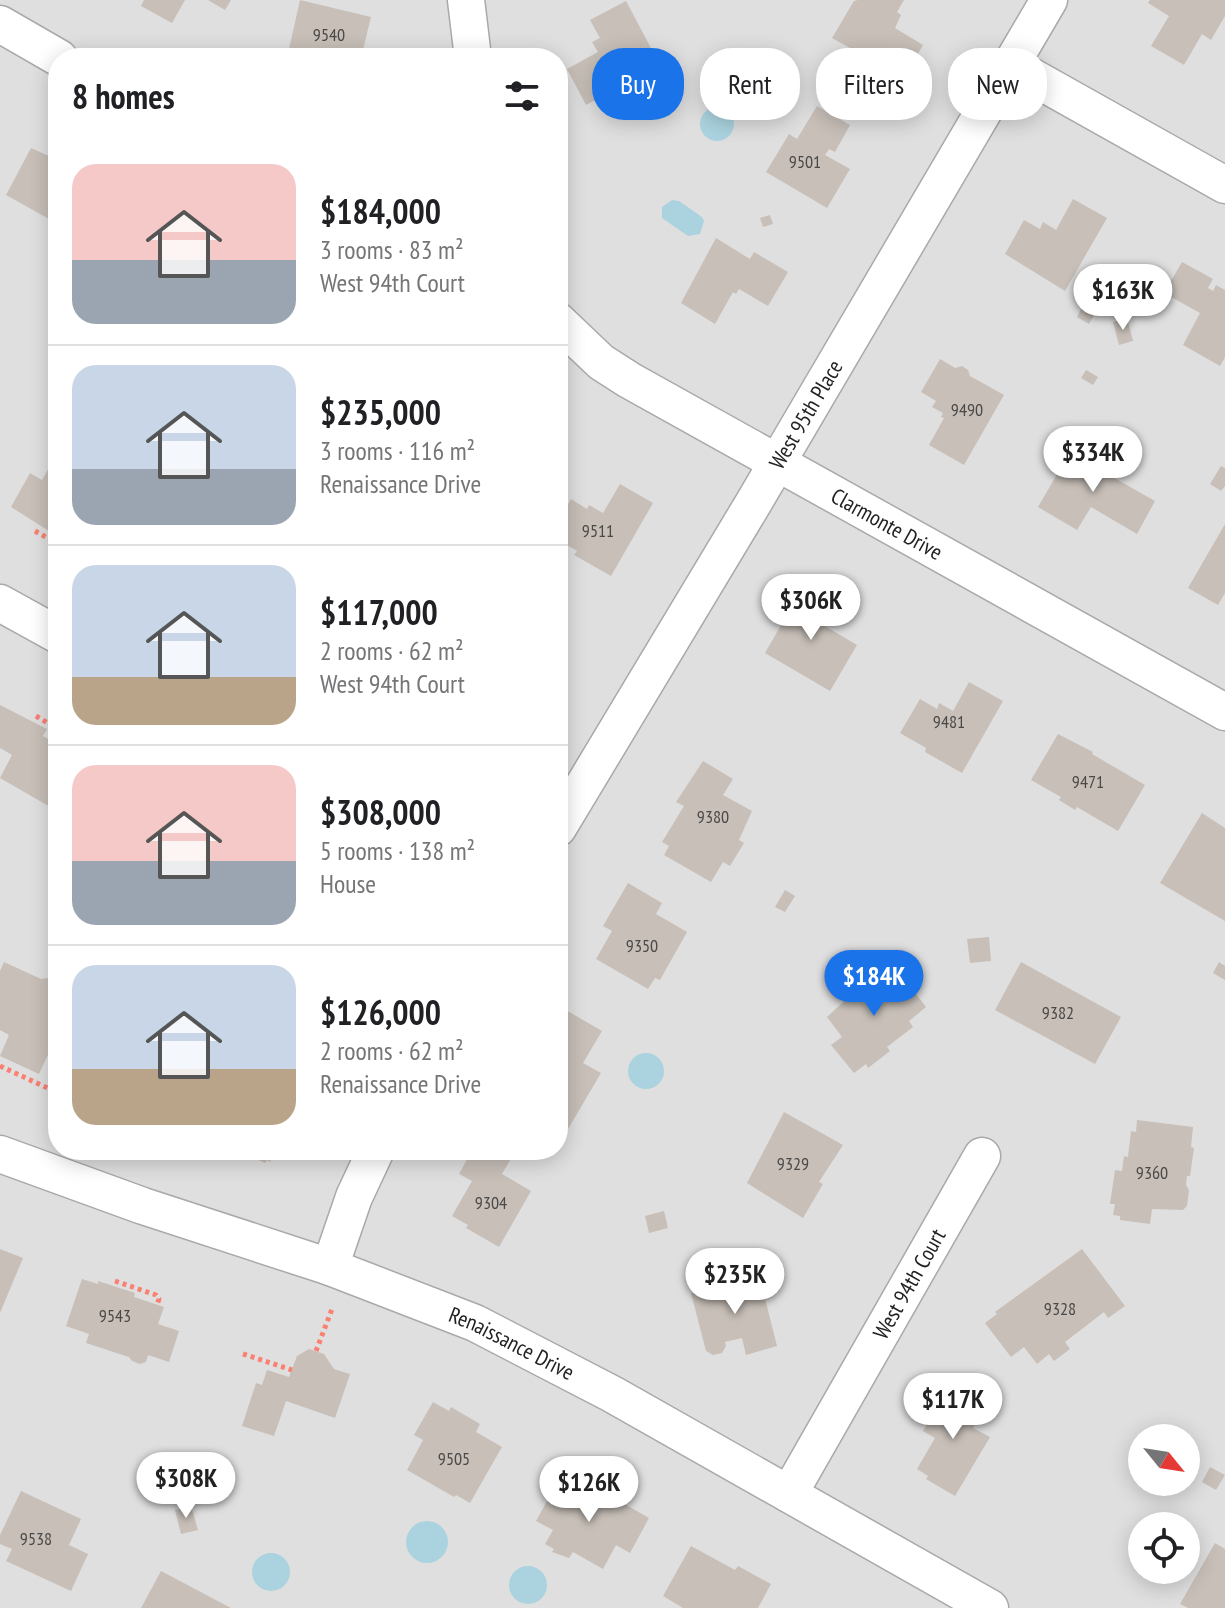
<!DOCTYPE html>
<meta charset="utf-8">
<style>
:root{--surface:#fff;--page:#f2f2f2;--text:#202124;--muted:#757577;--line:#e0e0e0;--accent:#1a73e8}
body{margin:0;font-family:"PT Sans Narrow",sans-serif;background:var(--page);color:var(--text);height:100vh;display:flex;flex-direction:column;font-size:30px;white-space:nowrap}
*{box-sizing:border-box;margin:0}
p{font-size:26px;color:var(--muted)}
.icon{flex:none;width:44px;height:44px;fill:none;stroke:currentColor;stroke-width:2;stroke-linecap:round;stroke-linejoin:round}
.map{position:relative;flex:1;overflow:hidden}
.panel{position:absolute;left:48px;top:48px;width:520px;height:1112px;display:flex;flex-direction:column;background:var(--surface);border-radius:32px;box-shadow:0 4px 20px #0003}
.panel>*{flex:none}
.banner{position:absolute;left:592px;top:48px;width:512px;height:72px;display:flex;gap:16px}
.needle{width:52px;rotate:120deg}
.buttons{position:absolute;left:1128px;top:1424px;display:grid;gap:16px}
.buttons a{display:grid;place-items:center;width:72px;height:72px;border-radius:50%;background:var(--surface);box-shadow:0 4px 20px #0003;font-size:40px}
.price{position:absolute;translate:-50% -68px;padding:0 18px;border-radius:28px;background:#fff;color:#222;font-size:26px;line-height:52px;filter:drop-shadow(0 2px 4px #0008)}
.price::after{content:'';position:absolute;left:50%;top:48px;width:24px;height:18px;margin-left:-12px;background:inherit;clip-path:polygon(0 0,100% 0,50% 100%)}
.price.selected{background:var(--accent);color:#fff}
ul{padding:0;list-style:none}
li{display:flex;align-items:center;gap:24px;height:200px;padding:0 24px}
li+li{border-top:2px solid var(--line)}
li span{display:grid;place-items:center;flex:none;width:224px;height:160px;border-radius:24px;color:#555}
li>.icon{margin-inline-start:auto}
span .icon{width:96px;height:96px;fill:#fffc;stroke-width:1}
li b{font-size:34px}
h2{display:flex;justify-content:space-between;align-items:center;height:96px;padding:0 24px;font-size:34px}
.tag{padding:0 28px;border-radius:32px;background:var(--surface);box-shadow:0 4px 20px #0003;font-size:28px;line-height:72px}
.tag.selected{background:var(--accent);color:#fff}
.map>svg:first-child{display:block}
</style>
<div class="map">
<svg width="1225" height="1608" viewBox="0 0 1225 1608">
<rect width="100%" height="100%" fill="#f2efe9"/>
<path fill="#e0dfdf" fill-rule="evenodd" d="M0 0H1225V1608H0ZM58 58H558V1150H58ZM1142 1438H1186V1482H1142ZM1142 1526H1186V1570H1142Z"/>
<path fill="#aad3df" d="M700 124a17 17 0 1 1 34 0a17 17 0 1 1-34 0Z
M672 200 679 201 702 217 704 221 700 234 688 236 662 218V207Z
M628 1071a18 18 0 1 1 36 0a18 18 0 1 1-36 0Z
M406 1542a21 21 0 1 1 42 0a21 21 0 1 1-42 0Z
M252 1572a19 19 0 1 1 38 0a19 19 0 1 1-38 0Z
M509 1585a19 19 0 1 1 38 0a19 19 0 1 1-38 0Z"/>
<path fill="#c7bfb8" d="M144 0H185L172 23 141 6Z
M208 0H231L225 10Z
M300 0 371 17 361 58 332 52 328 58H287Z
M858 0H904L897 12 901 15 895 28 923 45 904 78 832 38 854 1Z
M1150 0H1225V16L1211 40 1202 34 1184 65 1151 46 1169 16 1148 3Z
M626 1 660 65 586 105 567 69 598 52 592 42 600 38 590 20Z
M720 58 729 64 717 82 708 77Z
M817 106 850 125 835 152 829 149 825 155 850 169 827 208 766 172 789 134 797 139Z
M31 148 58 160V224L6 195Z
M1073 199 1107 218 1065 291 1005 254 1024 220 1040 229 1043 222 1056 230Z
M770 215 773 224 763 227 760 218Z
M716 238 750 259 754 252 788 272 768 306 739 289 736 294 733 292 715 324 681 303Z
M1182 262 1213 279 1208 288 1213 291 1216 285 1225 290V357L1220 366 1183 345 1200 313 1164 293Z
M1083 305 1096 312 1089 324 1077 317Z
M1127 318 1133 341 1119 345 1113 322Z
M940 359 955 368 962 366 968 370 970 376 1004 395 964 465 929 445 944 418 941 417 943 413 932 407 936 401 921 392Z
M1086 370 1098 377 1093 385 1081 378Z
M1074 445 1113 467 1109 475 1155 501 1137 534 1091 507 1077 530 1038 507Z
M58 452V533L57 536 11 507 30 473 42 480Z
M1221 466 1225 468V486L1221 491 1210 484Z
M620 484 653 503 611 576 574 555 577 551 558 540V521L571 499 587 509 589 505 603 513Z
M1225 524V593L1218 605 1188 588Z
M802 589 835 608 825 626 857 645 830 691 765 653Z
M969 682 1003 701 962 773 925 752 926 748 900 733 920 699 937 709 939 703 953 711Z
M0 705 47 729 43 736 58 745V796L52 808 0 778 12 755 0 748Z
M1058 734 1093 752 1092 754 1145 785 1118 831 1077 807 1075 810 1059 800 1061 797 1031 780Z
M703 761 733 779 723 795 752 811 739 840 744 843 730 866 723 862 711 882 664 855 669 846 662 842 684 806 676 802Z
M1202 813 1225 828V921L1160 883Z
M628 883 662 903 656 914 687 932 660 980 655 978 648 989 596 959 612 931 603 926Z
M785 890 795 896 785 912 775 907Z
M989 937 991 961 970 963 967 939Z
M4 962 41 979 47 978 55 982 58 987V1014L55 1021 58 1022V1033L39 1074 0 1056 9 1035 0 1030V971Z
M1021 962 1121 1017 1095 1064 995 1010Z
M1219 962 1225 966V980L1213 973Z
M892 963 926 1007 909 1021 913 1027 887 1047 890 1051 868 1068 866 1064 854 1073 831 1045 842 1037 827 1017 854 992 851 989 873 973 875 976Z
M559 1006 602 1031 583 1063 601 1073 568 1129 558 1123Z
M784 1112 843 1145 819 1182 823 1184 803 1218 747 1183Z
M1137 1120 1193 1127 1191 1147 1194 1148 1190 1176H1187L1186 1185 1189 1190 1187 1206 1183 1210 1152 1209 1150 1224 1120 1220V1216L1113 1215 1115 1204H1110L1115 1170 1122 1171 1124 1156 1128 1157 1131 1131 1136 1132Z
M236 1150H276L270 1162 267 1160 265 1163Z
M472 1150H516L502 1174 531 1191 499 1247 466 1228 468 1225 452 1216 472 1181 459 1174Z
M664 1211 668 1228 649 1233 645 1216Z
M0 1249 23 1258 0 1313Z
M1082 1249 1125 1306 1108 1318 1104 1312 1065 1342 1070 1349 1054 1361 1049 1354 1037 1364 1024 1347 1011 1357 985 1323 997 1314 995 1312Z
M759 1275 777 1346 746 1355 742 1338 725 1342 726 1346 722 1353 713 1355 706 1351 691 1293Z
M82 1279 98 1284V1281L135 1293 134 1297 164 1307 158 1324 179 1331 169 1362 148 1355 146 1362 140 1364 132 1361 129 1357 86 1343 89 1334 66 1326Z
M309 1349 324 1354 334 1369 350 1374 335 1418 286 1401 274 1436 242 1426 256 1383 262 1385 267 1370 289 1377 297 1356Z
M954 1387 986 1406 973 1428 990 1437 955 1496 926 1479 928 1476 917 1469 935 1438 923 1431 941 1400 945 1402Z
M433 1402 449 1411 451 1407 480 1424 476 1432 502 1447 470 1503 456 1495 454 1497 407 1470 423 1440 414 1435Z
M1210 1467 1225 1475 1216 1490 1202 1482Z
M559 1479 576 1489 578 1486 604 1500 607 1494 649 1518 630 1553 616 1545 603 1569 573 1552 569 1558 552 1552 554 1549 545 1544 553 1530 536 1521Z
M21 1491 81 1519 69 1545 88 1554 71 1591 6 1561 12 1549 0 1544V1535Z
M191 1506 198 1530 181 1534 175 1510Z
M1215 1543 1225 1549V1608H1188L1180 1604Z
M691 1546 735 1570 738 1566 771 1584 758 1608H683L663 1596Z
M161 1571 231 1608H141Z"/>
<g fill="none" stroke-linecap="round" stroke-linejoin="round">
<defs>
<g id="street">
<path d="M466 0 473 58"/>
<path d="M0 24 59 58"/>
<path d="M1011 65 1225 185"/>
<path id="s1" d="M558 321 601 362 629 380 1225 712"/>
<path d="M0 603 58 635"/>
<path id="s2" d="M558 828 754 502 1049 0"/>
<path id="s3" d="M0 1154 143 1206 330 1267 475 1323 612 1394 990 1608"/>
<path d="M330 1267 354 1197 376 1150"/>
<path id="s4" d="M789 1494 982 1156"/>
</g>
</defs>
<use href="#street" stroke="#a9a9a9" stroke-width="39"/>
<path stroke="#fa8072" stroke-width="5" stroke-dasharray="4 4" stroke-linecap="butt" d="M35 531 58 544
M36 716 58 729
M0 1066 54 1091
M115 1281 156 1295 159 1299 157 1305
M316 1351 332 1309
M243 1354 292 1370"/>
<use href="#street" stroke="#fff" stroke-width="36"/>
</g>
<g text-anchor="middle" stroke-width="6" stroke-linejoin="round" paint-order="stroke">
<g font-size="18" fill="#4b4948">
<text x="329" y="41">9540</text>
<text x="805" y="168">9501</text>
<text x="967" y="416">9490</text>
<text x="598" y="537">9511</text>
<text x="949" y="728">9481</text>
<text x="1088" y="788">9471</text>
<text x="713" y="823">9380</text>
<text x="642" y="952">9350</text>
<text x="1058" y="1019">9382</text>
<text x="793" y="1170">9329</text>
<text x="1152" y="1179">9360</text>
<text x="491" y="1209">9304</text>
<text x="1060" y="1315">9328</text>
<text x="115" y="1322">9543</text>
<text x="454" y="1465">9505</text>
<text x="36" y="1545">9538</text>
</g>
<g font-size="22" fill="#222" stroke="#fff">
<text dy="8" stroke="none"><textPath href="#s2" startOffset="482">West 95th Place</textPath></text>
<text dy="8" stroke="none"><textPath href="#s1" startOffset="388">Clarmonte Drive</textPath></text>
<text dy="8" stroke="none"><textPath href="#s4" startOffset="242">West 94th Court</textPath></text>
<text dy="8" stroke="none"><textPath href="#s3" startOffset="546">Renaissance Drive</textPath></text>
</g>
</g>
</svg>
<div class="buttons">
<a><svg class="needle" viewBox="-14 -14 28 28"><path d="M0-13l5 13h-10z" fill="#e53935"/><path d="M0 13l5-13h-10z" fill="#757577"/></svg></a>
<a><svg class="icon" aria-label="locate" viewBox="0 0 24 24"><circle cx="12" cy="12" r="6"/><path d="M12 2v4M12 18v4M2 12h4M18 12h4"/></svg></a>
</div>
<b class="price" style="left:1123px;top:332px">$163K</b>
<b class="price" style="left:1093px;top:494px">$334K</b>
<b class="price" style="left:811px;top:642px">$306K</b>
<b class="price selected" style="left:874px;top:1018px">$184K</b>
<b class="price" style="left:735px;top:1316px">$235K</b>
<b class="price" style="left:953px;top:1441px">$117K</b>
<b class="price" style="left:186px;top:1520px">$308K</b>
<b class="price" style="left:589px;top:1524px">$126K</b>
<div class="banner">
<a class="tag selected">Buy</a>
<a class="tag">Rent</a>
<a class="tag">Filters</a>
<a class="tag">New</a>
</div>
<section class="panel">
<h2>8 homes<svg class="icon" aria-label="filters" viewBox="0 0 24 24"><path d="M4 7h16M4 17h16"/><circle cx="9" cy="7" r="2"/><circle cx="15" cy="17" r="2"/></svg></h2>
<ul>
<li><span style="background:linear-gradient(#f6c9c9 60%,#9aa5b1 0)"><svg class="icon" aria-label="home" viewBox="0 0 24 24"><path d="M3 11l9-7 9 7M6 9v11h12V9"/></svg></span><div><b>$184,000</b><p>3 rooms · 83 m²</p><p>West 94th Court</p></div></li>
<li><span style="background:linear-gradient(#c9d6e8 65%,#9aa5b1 0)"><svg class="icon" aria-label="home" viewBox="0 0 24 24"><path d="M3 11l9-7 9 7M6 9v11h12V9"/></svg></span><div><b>$235,000</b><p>3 rooms · 116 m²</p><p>Renaissance Drive</p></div></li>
<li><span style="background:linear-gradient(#c9d6e8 70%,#b9a48a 0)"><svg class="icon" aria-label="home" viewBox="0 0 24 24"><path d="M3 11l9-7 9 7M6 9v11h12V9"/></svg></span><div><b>$117,000</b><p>2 rooms · 62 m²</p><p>West 94th Court</p></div></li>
<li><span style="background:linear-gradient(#f6c9c9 60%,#9aa5b1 0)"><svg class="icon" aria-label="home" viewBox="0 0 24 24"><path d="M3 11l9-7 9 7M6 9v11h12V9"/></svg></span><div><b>$308,000</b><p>5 rooms · 138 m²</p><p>House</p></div></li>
<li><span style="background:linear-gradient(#c9d6e8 65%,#b9a48a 0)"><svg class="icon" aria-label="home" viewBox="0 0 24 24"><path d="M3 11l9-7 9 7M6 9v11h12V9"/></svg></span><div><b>$126,000</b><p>2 rooms · 62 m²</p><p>Renaissance Drive</p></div></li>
</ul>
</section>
</div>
